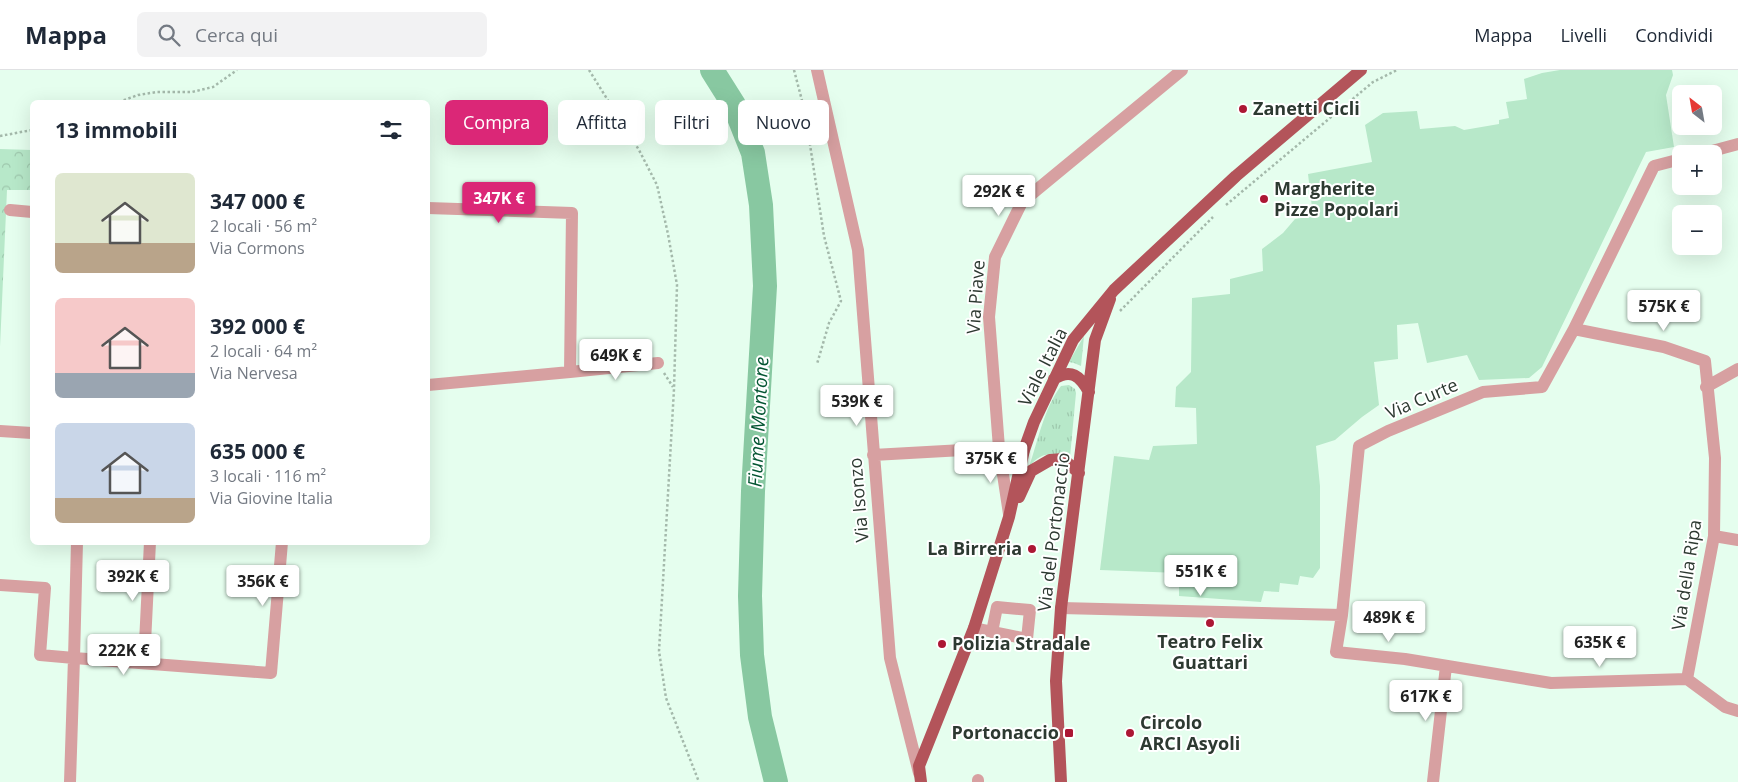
<!DOCTYPE html>
<html lang="it">
<meta charset="utf-8">
<style>
:root{--surface:#fff;--page:#f2f2f3;--text:#1f2937;--muted:#747a83;--line:#e0e1e3;--accent:#db2777}
body{margin:0;font-family:"Open Sans",sans-serif;background:var(--page);color:var(--text);height:100vh;display:flex;flex-direction:column;font-size:19px;white-space:nowrap}
*{box-sizing:border-box;margin:0}
p{font-size:16px;color:var(--muted)}
.icon{flex:none;width:28px;height:28px;fill:none;stroke:currentColor;stroke-width:2;stroke-linecap:round;stroke-linejoin:round}
.map{position:relative;flex:1;overflow:hidden}
.panel{position:absolute;left:30px;top:30px;width:400px;height:445px;display:flex;flex-direction:column;background:var(--surface);border-radius:8px;box-shadow:0 5px 20px #0002}
.panel>*{flex:none}
.hud{position:absolute;left:445px;top:30px;width:475px;height:45px;display:flex;gap:10px}
.needle{width:32px;rotate:329deg}
.fabs{position:absolute;left:1672px;top:15px;display:grid;gap:10px}
.fabs a{display:grid;place-items:center;width:50px;height:50px;border-radius:8px;background:var(--surface);box-shadow:0 5px 20px #0002;font-size:25px}
.price{position:absolute;translate:-50% -42px;padding:0 11px;border-radius:5px;background:#fff;color:#222;font-size:16px;line-height:32px;filter:drop-shadow(0 1px 2px #0008)}
.price::after{content:'';position:absolute;left:50%;top:30px;width:15px;height:11px;margin-left:-8px;background:inherit;clip-path:polygon(0 0,100% 0,50% 100%)}
.price.active{background:var(--accent);color:#fff}
ul{padding:0;list-style:none}
li{display:flex;align-items:center;gap:15px;height:125px;padding:0 25px}
li span{display:grid;place-items:center;flex:none;width:140px;height:100px;border-radius:8px;color:#555}
li>.icon{margin-inline-start:auto}
span .icon{width:60px;height:60px;fill:#fffc;stroke-width:1}
li b{font-size:21px}
h2{display:flex;justify-content:space-between;align-items:center;height:60px;padding:0 25px;font-size:21px}
.pill{padding:0 18px;border-radius:8px;background:var(--surface);box-shadow:0 5px 20px #0002;font-size:18px;line-height:45px}
.pill.active{background:var(--accent);color:#fff}
header{display:flex;align-items:center;gap:30px;box-sizing:border-box;height:70px;padding:0 25px;background:var(--surface);border-bottom:1px solid var(--line)}
header strong{font-size:24px}
nav{display:flex;gap:28px;margin-inline-start:auto;font-size:18px}
.search{width:350px;height:45px;background:var(--page);display:flex;align-items:center;gap:12px;box-sizing:border-box;padding:0 18px;border-radius:8px;color:var(--muted);font-size:19px}
.map>svg:first-child{display:block}
</style>
<header>
<strong>Mappa</strong>
<div class="search"><svg class="icon" aria-label="search" viewBox="0 0 24 24"><circle cx="10" cy="10" r="6"/><path d="M15 15l6 6"/></svg>Cerca qui</div>
<nav><a>Mappa</a><a>Livelli</a><a>Condividi</a></nav>
</header>
<div class="map">
<svg width="1738" height="712" viewBox="0 0 1738 712">
<defs>
<pattern id="grass-tufts" width="24" height="20" patternUnits="userSpaceOnUse" patternTransform="scale(1.25)"><rect width="24" height="20" fill="#b7e8c9"/><path d="M3 7l-1-3M5 7V3M7 7l1-3M15 17l-1-3M17 17v-4M19 17l1-3" fill="none" stroke="#9ec8ad"/></pattern>
<pattern id="park-crowns" width="20" height="18" patternUnits="userSpaceOnUse" patternTransform="scale(1.25)"><rect width="20" height="18" fill="#b7e8c9"/><path d="M2 6a3 3 0 1 1 6 0M12 15a3 3 0 1 1 6 0" fill="none" stroke="#9ec8ad"/></pattern>
</defs>
<rect width="100%" height="100%" fill="#e5feee"/>
<path fill="url(#grass-tufts)" d="M1084 266 1081 296 1074 293 1069 292Z
M1069 315 1075 319 1076 323 1070 387C1053 382 1040 382 1029 397 1038 371 1044 338 1061 316Z"/>
<path fill="url(#park-crowns)" d="M0 79 32 80V120H7L0 277Z"/>
<path fill="#b7e8c9" d="M1560 0H1672L1673 5 1666 25 1674 77 1646 82 1542 297 1529 308 1479 310 1467 285 1427 293 1418 253 1397 255 1398 289 1374 292 1379 335 1362 347 1335 370 1316 376 1320 416V498L1313 508 1300 506 1298 515 1280 513 1279 522 1264 521 1261 532 1179 526V503L1100 500 1114 386 1149 390 1153 376 1197 374 1196 338 1175 337 1176 317 1191 302 1192 228 1230 224V209L1263 201 1262 179 1283 163 1295 149 1313 146 1308 104 1372 92 1365 55 1383 43 1417 41 1420 59 1455 56 1464 60 1499 54V50L1509 48 1506 32 1527 29 1524 9 1542 3Z"/>
<g fill="none" stroke-linecap="round" stroke-linejoin="round">
<path stroke="#88c8a1" stroke-width="24" d="M712 0 734 35 753 83 761 135 765 216 753 421 750 526 752 585 760 647 776 712"/>
<path stroke="#a4b9ab" stroke-width="2.5" stroke-dasharray="2.5 2.5" stroke-linecap="butt" d="M589 0 639 80 657 115 668 164 677 215 674 319 659 581 666 628 699 712
M794 0 805 42 824 166 841 231 829 253 817 294
M119 32 138 25 157 22H192L213 17 237 0
M805 42 808 39 814 38
M0 66 32 60
M1226 135 1373 12 1397 0
M1120 241 1213 147
M664 303 673 317"/>
<path stroke="#d7a0a1" stroke-width="12" d="M817 0 858 180 890 588 919 703
M1701 84 1738 74
M1681 89 1654 96 1574 259 1542 317 1483 322 1388 361 1359 376 1342 545 1336 582 1405 589 1551 613 1687 609 1725 637 1738 641
M428 138 572 143 570 302 428 315
M10 140 32 142
M1574 259 1664 277 1705 291 1715 388 1714 466 1687 609
M570 302 658 293
M1706 317 1738 299
M0 361 32 363
M873 385 999 378 1024 380
M1009 444 999 378 989 247 995 187 1022 132 1182 0
M1714 466 1738 470
M0 515 45 518 40 585 74 588 77 472
M1061 538 1342 545
M974 558 1027 569 1030 540 997 537 992 562
M144 593 150 472
M978 710V712
M70 712 74 588 271 603 282 472
M1433 712 1446 596"/>
<path stroke="#b3545a" stroke-width="12" d="M1054 309C1071 298 1080 306 1089 322
M1019 427 1031 401 1050 390 1063 389 1079 403
M921 712 919 696 974 558 1009 447 1024 380 1034 352 1073 270 1114 220 1236 106 1361 0
M1061 712 1056 611 1061 538 1095 270 1110 229"/>
</g>
<g fill="#ac1734" stroke="#fff" stroke-width="2">
<circle cx="1243" cy="39" r="5"/>
<circle cx="1264" cy="129" r="5"/>
<circle cx="1032" cy="479" r="5"/>
<circle cx="1210" cy="553" r="5"/>
<circle cx="942" cy="574" r="5"/>
<rect x="1064" y="658" width="10" height="10" rx="2.5"/>
<circle cx="1130" cy="663" r="5"/>
</g>
<g text-anchor="middle" stroke-width="4" stroke-linejoin="round" paint-order="stroke">
<g font-size="18" font-weight="bold" fill="#2d3931" stroke="#fff" text-anchor="start">
<text x="1253" y="45">Zanetti Cicli</text>
<text x="1274" y="125">Margherite<tspan x="1274" dy="21">Pizze Popolari</tspan></text>
<text x="1022" y="485" text-anchor="end">La Birreria</text>
<text x="1210" y="578" text-anchor="middle">Teatro Felix<tspan x="1210" dy="21">Guattari</tspan></text>
<text x="952" y="580">Polizia Stradale</text>
<text x="1140" y="659">Circolo<tspan x="1140" dy="21">ARCI Asyoli</tspan></text>
<text x="1059" y="669" text-anchor="end">Portonaccio</text>
</g>
<g font-size="18" fill="#2d3931" stroke="#fff">
<text transform="translate(976 227) rotate(-86)" y="6">Via Piave</text>
<text transform="translate(1043 297) rotate(-63)" y="6">Viale Italia</text>
<text transform="translate(1422 329) rotate(-23)" y="6">Via Curte</text>
<text transform="translate(859 430) rotate(-95)" y="6">Via Isonzo</text>
<text transform="translate(1054 462) rotate(-83)" y="6">Via del Portonaccio</text>
<text transform="translate(1687 505) rotate(-81)" y="6">Via della Ripa</text>
</g>
<g font-size="19" font-style="italic" fill="#045532" stroke="#fff">
<text transform="translate(758 352) rotate(-87)" y="7">Fiume Montone</text>
</g>
</g>
</svg>
<div class="fabs">
<a><svg class="needle" viewBox="-14 -14 28 28"><path d="M0-13l5 13h-10z" fill="#e53935"/><path d="M0 13l5-13h-10z" fill="#747a83"/></svg></a>
<a>+</a>
<a>−</a>
</div>
<b class="price" style="left:999px;top:147px">292K €</b>
<b class="price active" style="left:499px;top:154px">347K €</b>
<b class="price" style="left:1664px;top:262px">575K €</b>
<b class="price" style="left:616px;top:311px">649K €</b>
<b class="price" style="left:857px;top:357px">539K €</b>
<b class="price" style="left:991px;top:414px">375K €</b>
<b class="price" style="left:1201px;top:527px">551K €</b>
<b class="price" style="left:133px;top:532px">392K €</b>
<b class="price" style="left:263px;top:537px">356K €</b>
<b class="price" style="left:1389px;top:573px">489K €</b>
<b class="price" style="left:1600px;top:598px">635K €</b>
<b class="price" style="left:124px;top:606px">222K €</b>
<b class="price" style="left:1426px;top:652px">617K €</b>
<div class="hud">
<a class="pill active">Compra</a>
<a class="pill">Affitta</a>
<a class="pill">Filtri</a>
<a class="pill">Nuovo</a>
</div>
<section class="panel">
<h2>13 immobili<svg class="icon" aria-label="filters" viewBox="0 0 24 24"><path d="M4 7h16M4 17h16"/><circle cx="9" cy="7" r="2"/><circle cx="15" cy="17" r="2"/></svg></h2>
<ul>
<li><span style="background:linear-gradient(#dfe7d0 70%,#b9a48a 0)"><svg class="icon" aria-label="home" viewBox="0 0 24 24"><path d="M3 11l9-7 9 7M6 9v11h12V9"/></svg></span><div><b>347 000 €</b><p>2 locali · 56 m²</p><p>Via Cormons</p></div></li>
<li><span style="background:linear-gradient(#f6c9c9 75%,#9aa5b1 0)"><svg class="icon" aria-label="home" viewBox="0 0 24 24"><path d="M3 11l9-7 9 7M6 9v11h12V9"/></svg></span><div><b>392 000 €</b><p>2 locali · 64 m²</p><p>Via Nervesa</p></div></li>
<li><span style="background:linear-gradient(#c9d6e8 75%,#b9a48a 0)"><svg class="icon" aria-label="home" viewBox="0 0 24 24"><path d="M3 11l9-7 9 7M6 9v11h12V9"/></svg></span><div><b>635 000 €</b><p>3 locali · 116 m²</p><p>Via Giovine Italia</p></div></li>
</ul>
</section>
</div>
